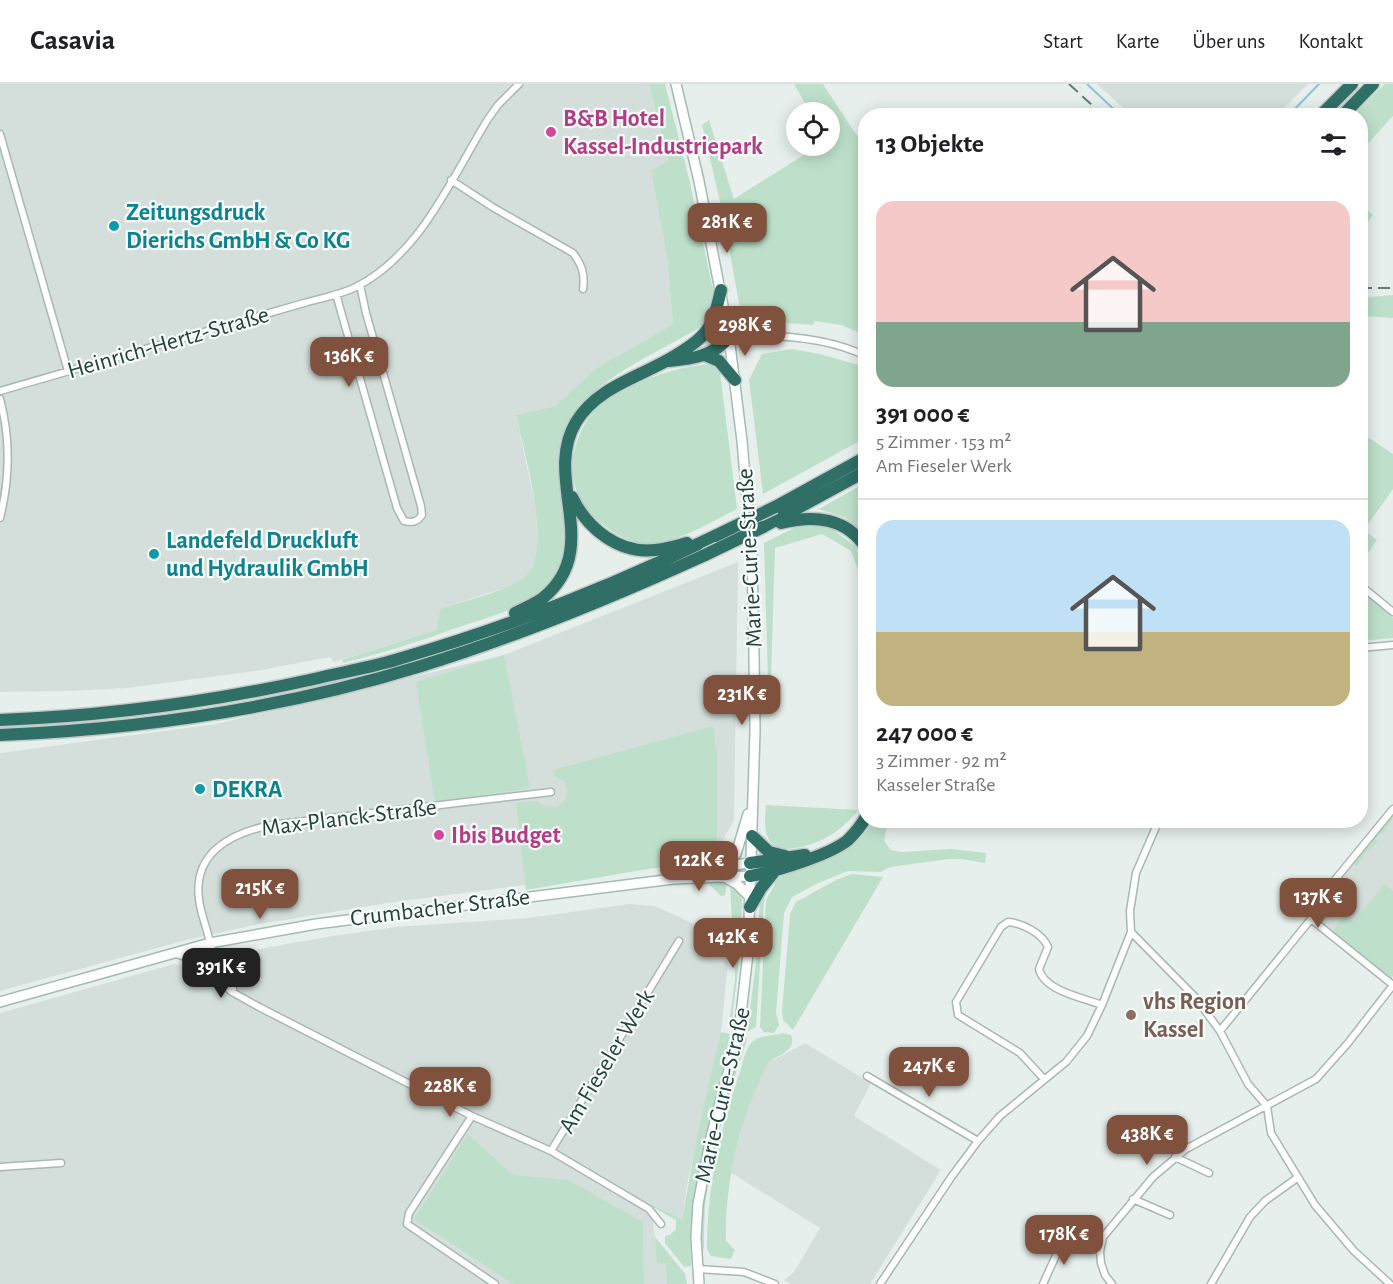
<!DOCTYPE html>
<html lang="de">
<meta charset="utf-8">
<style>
:root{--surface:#fff;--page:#f2f2f2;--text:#202124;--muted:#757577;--line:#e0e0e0;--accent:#80523e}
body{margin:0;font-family:"Alegreya Sans",sans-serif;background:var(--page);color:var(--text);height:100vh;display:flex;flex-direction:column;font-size:22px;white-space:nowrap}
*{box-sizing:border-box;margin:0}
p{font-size:20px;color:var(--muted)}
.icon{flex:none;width:33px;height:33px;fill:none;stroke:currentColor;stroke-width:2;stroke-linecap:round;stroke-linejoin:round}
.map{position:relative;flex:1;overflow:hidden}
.side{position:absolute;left:858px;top:24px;width:510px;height:720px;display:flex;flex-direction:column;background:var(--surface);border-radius:24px;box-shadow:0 3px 15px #0003}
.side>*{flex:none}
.buttons{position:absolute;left:786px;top:18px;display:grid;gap:12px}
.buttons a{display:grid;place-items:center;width:54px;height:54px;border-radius:50%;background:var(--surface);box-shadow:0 3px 15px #0003;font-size:30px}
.price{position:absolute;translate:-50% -51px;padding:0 14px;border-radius:12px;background:var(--accent);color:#fff;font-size:20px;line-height:39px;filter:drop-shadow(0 2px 3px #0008)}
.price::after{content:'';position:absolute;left:50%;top:36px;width:18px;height:14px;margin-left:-9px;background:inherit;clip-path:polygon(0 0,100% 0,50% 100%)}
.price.selected{background:#222;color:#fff}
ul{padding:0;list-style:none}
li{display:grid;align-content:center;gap:12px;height:318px;padding:0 18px}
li+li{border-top:2px solid var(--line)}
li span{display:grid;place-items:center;height:186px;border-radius:18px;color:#555}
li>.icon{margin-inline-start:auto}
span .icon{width:108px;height:108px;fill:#fffc;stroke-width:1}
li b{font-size:26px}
h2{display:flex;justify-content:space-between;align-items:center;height:72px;padding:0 18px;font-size:26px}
header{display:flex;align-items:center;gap:36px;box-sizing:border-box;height:84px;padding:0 30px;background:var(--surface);border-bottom:2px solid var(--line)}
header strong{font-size:28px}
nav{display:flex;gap:33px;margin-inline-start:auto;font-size:21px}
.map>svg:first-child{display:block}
</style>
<header>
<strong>Casavia</strong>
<nav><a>Start</a><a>Karte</a><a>Über uns</a><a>Kontakt</a></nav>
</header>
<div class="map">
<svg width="1393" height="1200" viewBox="0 0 1393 1200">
<rect width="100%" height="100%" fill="#e6efeb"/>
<path fill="#d4dfdb" d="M0 0H649L668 78 651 87 667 173 673 240 595 285 555 322 516 331 536 426 538 463 535 480 527 492 513 501 440 525 438 546 334 578 330 573 256 587 127 604 70 607 0 608Z
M1097 0H1308L1276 32 1131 31Z
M738 478 734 737 710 777 387 819 260 840 186 856 0 907V669L216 640 504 571Z
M1393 728V892L1391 894 1314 835 1324 822 1319 818Z
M629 820 655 822 707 846 728 879 721 948 687 1101 682 1137 653 1120 651 1122 655 1153 685 1190 687 1200H0V929L174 880 196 883 203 888 259 865 327 853 395 843 529 834Z
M805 959 871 999 854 1032 941 1086 870 1200H791L784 1196 794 1188 820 1144 730 1088 745 1032 755 1005 768 979Z"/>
<path fill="#bee0ca" d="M649 0H665L689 95 714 210 702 242C662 267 602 290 575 329 550 364 562 405 567 444 570 465 560 492 544 506 519 527 486 533 456 544 419 558 382 569 343 579L342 576 437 546 440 525C463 517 509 507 526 492 554 468 523 364 516 331L555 322 595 285 673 240 667 173 651 87 668 77Z
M794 0H823L855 49 865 59V251L841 241 815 237 813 241 745 236 739 219 723 130 702 41 709 36 734 115 818 62H830V28H810Z
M1385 0H1393V32L1361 67 1360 32 1353 31Z
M1361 120 1373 131 1361 148Z
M1360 211 1370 213 1393 211V234L1361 232Z
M792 265 820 270 865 283V354L763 410 749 296 762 270Z
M710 280 720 288 737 425C713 437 670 463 644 460 632 459 620 452 610 446 601 439 590 431 584 421 562 390 574 346 600 321 604 317 610 314 615 311 644 294 675 283 710 280Z
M1360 348 1393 370V405L1361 450Z
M865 399V450L846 434 819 425Z
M827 441 856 463 865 485 866 695 860 698 861 494 851 467 822 450 775 464 771 594 768 595 764 459 796 443Z
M1368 449 1377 456 1361 479V460Z
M1360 504 1393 534V554L1361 557Z
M504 571 530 704 435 719 416 598Z
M713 642 717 673V753L711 774 526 806 516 719 537 717 544 722 557 723C567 716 569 709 565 698L554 691 553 686Z
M766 721 858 726C838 752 810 766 777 765 762 753 765 738 766 721Z
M1393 728 1392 737 1382 751 1380 750 1376 755 1378 756 1368 768H1366L1357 783 1353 780 1321 819 1319 818Z
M873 737H888L884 757 891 766 902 768 951 765 986 769 985 779 961 775H949L890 783 881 788 848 787 818 799 792 813 784 829 776 929 779 941 774 949 764 948 760 943 766 817C768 810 776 802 776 795 811 778 853 774 873 737Z
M852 790 883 793 793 946 783 936 782 927 790 830 796 818 836 796Z
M727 799 725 811 721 812 709 800Z
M730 799 741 809 742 813 740 869 731 944 729 942 735 894Z
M1384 800 1393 807V892L1391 894 1332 848 1345 831 1354 838Z
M768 802 764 817 756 943 747 948 756 879 760 816Z
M721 948 730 950C716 1027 687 1102 691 1182L684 1183 665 1159V1152L670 1151 676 1145V1136L651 1122 652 1120 682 1136 699 1042Z
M782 949 791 951C798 970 772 970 766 983 739 1038 725 1096 726 1157L735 1166 731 1175 711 1172 707 1165C707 1105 720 1045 740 988 743 979 745 965 752 958 761 950 772 953 782 949Z
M746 952 747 956C729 1010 711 1065 705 1123 704 1138 704 1154 704 1169 692 1121 726 997 746 952Z
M468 1050 513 1091 568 1096 643 1138 644 1200H513L414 1135Z
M655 1153 685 1190 687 1200H667L666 1179 657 1180Z"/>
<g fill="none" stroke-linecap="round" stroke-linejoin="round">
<path stroke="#8dc4d4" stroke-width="2" d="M1087 0 1121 32
M1288 32 1319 0"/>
<defs>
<path id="street" d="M0 50 68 287
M451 96 494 124 573 169C582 181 585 190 583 205
M336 210 397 424 404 437C413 439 417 438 422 431L421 422 366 229 360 201
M729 253C773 250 825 252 866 272
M0 307 304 219C321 214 340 211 356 203 421 170 452 93 488 35L498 21 519 0
M0 315C11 356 10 394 0 434
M1360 501 1393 528
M1360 564 1393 561
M1311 835 1393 901
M1131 848 1195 913 1220 947 1248 1000 1267 1022 1271 1049 1315 1121 1354 1167 1390 1200
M210 860 207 873 212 888
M176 870 197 877 232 908 259 923 472 1032 551 1067 649 1125 661 1140
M233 905C218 889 212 867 207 847 204 836 200 826 199 815 193 768 232 749 271 741L551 708
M1220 947 1311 835 1318 818 1325 808 1393 725
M867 992 978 1057
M1044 995 1020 969 958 931 956 918 1001 843 1008 838C1022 839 1042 849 1048 863L1039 885C1044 907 1084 914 1102 921
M472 1032 409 1129 407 1140 495 1200
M551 1067 679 857
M1175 1073 1209 1089
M0 1083 61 1079
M1133 1115 1170 1131
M698 1185 744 1188 775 1200
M880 1200 952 1092 978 1057 1000 1032 1066 978 1087 952 1102 921 1131 848 1130 827 1136 789 1159 736
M1043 1200 1058 1167 1057 1162 1061 1153
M1112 1200 1105 1191 1101 1179 1100 1168 1103 1153 1153 1093 1186 1065 1316 995 1348 959 1393 901
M1211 1200 1250 1133 1265 1117 1297 1094"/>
<path id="secondary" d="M676 0 699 97 729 253 742 357 752 473 754 572 755 647 748 869 739 948 711 1053 698 1120 696 1154 699 1200
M719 783 736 770 748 730
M690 790 719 783 750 779
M726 794 737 800 750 813
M0 918 210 859 316 840 673 795 750 792"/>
<path id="highway" d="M1320 32 1352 0
M1342 32 1373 0
M705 271 719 277 735 296
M669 277C692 275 714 272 729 253
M572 413C587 444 618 470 655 466 666 465 677 462 687 459
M775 423 866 373
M781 439C814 431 846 433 866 464
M763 443 866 387
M515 529C524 524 535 520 543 514 604 464 542 395 576 338 599 300 646 292 681 268 692 261 704 253 710 241 716 230 718 218 721 206
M0 636C106 632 211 618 314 595 343 588 374 583 402 574 509 543 615 501 715 452
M0 651C142 645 285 624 421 582 519 552 613 513 705 471
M752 752 769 768 785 772
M750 779 805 771
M750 792C774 788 830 771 848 756 855 749 861 742 866 733
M750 823 761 804 773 789"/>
</defs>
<use href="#street" stroke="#a8b8b3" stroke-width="9"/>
<use href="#secondary" stroke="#a4bbb4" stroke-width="12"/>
<use href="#highway" stroke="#c2cac8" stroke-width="15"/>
<use href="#street" stroke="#fff" stroke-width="6"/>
<use href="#secondary" stroke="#fff" stroke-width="9"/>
<use href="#highway" stroke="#2f6f66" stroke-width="12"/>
<path stroke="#5f7d77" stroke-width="2" stroke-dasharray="12 6" stroke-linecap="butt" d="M1069 0 1104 32
M1360 204H1393"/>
<defs>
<path id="highway-bridge" d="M715 452 775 423
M705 471 763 443"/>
</defs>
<use href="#highway-bridge" stroke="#c2cac8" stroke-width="15" stroke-linecap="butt"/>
<use href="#highway-bridge" stroke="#2f6f66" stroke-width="12"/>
</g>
<g fill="#d1479c" stroke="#f7fbf9" stroke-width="2">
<circle cx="551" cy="48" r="6"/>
<circle cx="439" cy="751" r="6"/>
</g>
<g fill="#0f9aa8" stroke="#f7fbf9" stroke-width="2">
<circle cx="114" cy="142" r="6"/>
<circle cx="154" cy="470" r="6"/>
<circle cx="200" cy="705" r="6"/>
</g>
<circle fill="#8d6e63" stroke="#f7fbf9" stroke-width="2" cx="1131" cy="931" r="6"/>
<g text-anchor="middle" stroke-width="4.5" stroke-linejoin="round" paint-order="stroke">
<g font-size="24" font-weight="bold" fill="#b23c85" stroke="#f7fbf9" text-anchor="start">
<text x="563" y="42">B&amp;B Hotel<tspan x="563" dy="28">Kassel-Industriepark</tspan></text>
<text x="451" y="759">Ibis Budget</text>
</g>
<g font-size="24" font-weight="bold" fill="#0d838f" stroke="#f7fbf9" text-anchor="start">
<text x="126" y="136">Zeitungsdruck<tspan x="126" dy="28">Dierichs GmbH &amp; Co KG</tspan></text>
<text x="166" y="464">Landefeld Druckluft<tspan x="166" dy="28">und Hydraulik GmbH</tspan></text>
<text x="212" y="713">DEKRA</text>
</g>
<g font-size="24" fill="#24423c" stroke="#f7fbf9">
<text transform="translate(168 258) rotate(-16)" y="8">Heinrich-Hertz-Straße</text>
<text transform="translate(749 474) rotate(-93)" y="8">Marie-Curie-Straße</text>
<text transform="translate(349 733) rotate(-7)" y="8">Max-Planck-Straße</text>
<text transform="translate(440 823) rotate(-7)" y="8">Crumbacher Straße</text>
<text transform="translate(606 977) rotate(-59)" y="8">Am Fieseler Werk</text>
<text transform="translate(722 1011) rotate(-77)" y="8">Marie-Curie-Straße</text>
</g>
<g font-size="24" font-weight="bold" fill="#785e54" stroke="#f7fbf9" text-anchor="start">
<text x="1143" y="925">vhs Region<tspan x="1143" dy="28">Kassel</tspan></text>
</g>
</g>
</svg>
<div class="buttons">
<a><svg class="icon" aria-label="locate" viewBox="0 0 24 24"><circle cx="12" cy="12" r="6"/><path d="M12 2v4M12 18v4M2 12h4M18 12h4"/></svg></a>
</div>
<b class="price" style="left:727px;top:170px">281K €</b>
<b class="price" style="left:745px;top:273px">298K €</b>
<b class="price" style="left:349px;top:304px">136K €</b>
<b class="price" style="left:742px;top:642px">231K €</b>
<b class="price" style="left:699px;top:808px">122K €</b>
<b class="price" style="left:260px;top:836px">215K €</b>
<b class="price" style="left:1318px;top:845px">137K €</b>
<b class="price" style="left:733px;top:885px">142K €</b>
<b class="price selected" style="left:221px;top:915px">391K €</b>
<b class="price" style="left:929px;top:1014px">247K €</b>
<b class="price" style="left:450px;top:1034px">228K €</b>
<b class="price" style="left:1147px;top:1082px">438K €</b>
<b class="price" style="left:1064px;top:1182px">178K €</b>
<section class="side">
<h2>13 Objekte<svg class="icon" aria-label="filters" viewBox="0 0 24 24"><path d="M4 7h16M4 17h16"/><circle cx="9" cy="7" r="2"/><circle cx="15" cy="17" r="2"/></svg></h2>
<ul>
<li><span style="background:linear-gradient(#f6c9c9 65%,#7fa58c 0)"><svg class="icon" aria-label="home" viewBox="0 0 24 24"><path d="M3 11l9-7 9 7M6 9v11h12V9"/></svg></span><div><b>391 000 €</b><p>5 Zimmer · 153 m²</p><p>Am Fieseler Werk</p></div></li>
<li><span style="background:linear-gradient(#bfe0f5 60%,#c2b280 0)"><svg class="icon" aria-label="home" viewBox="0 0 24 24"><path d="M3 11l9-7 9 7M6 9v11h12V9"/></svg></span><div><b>247 000 €</b><p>3 Zimmer · 92 m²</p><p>Kasseler Straße</p></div></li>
</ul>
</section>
</div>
